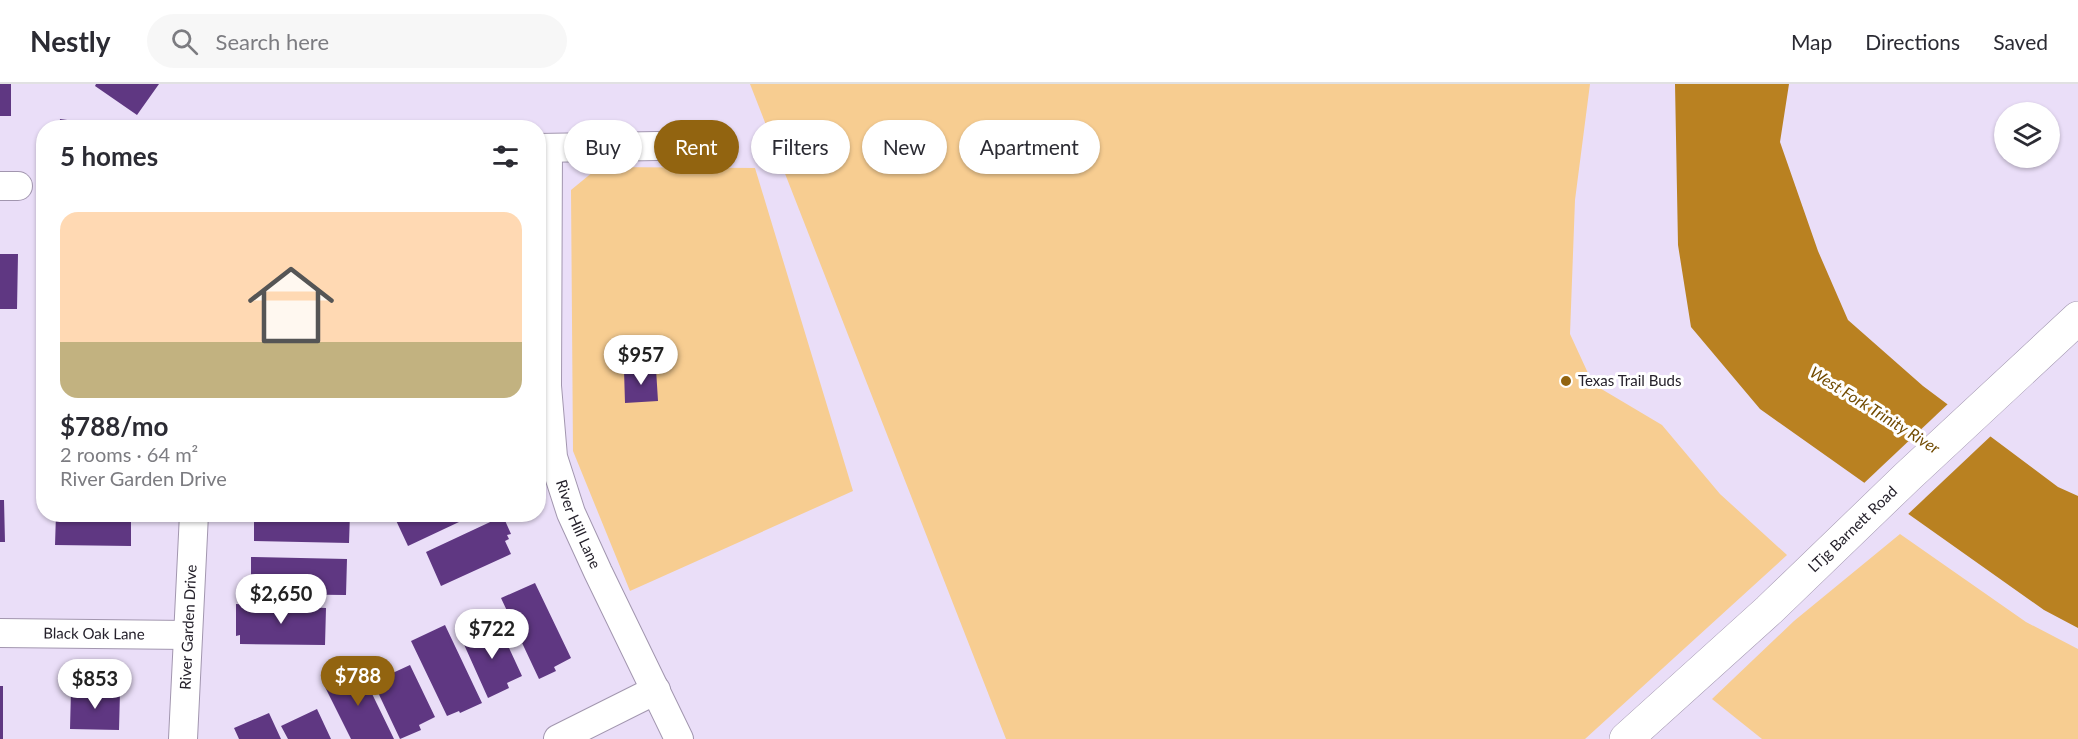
<!DOCTYPE html>
<meta charset="utf-8">
<style>
:root{--surface:#fff;--page:#f7f7f7;--text:#2b2b33;--muted:#7c7c81;--line:#e1e1e2;--accent:#926410}
body{margin:0;font-family:Lato,sans-serif;background:var(--page);color:var(--text);height:100vh;display:flex;flex-direction:column;font-size:22px;white-space:nowrap}
*{box-sizing:border-box;margin:0}
p{font-size:20px;color:var(--muted)}
.icon{flex:none;width:33px;height:33px;fill:none;stroke:currentColor;stroke-width:2;stroke-linecap:round;stroke-linejoin:round}
.map{position:relative;flex:1;overflow:hidden}
.side{position:absolute;left:36px;top:36px;width:510px;height:402px;display:flex;flex-direction:column;background:var(--surface);border-radius:24px;box-shadow:0 2px 4px #0004}
.side>*{flex:none}
.top-card{position:absolute;left:564px;top:36px;width:570px;height:54px;display:flex;gap:12px}
.controls{position:absolute;left:1994px;top:18px;display:grid;gap:12px}
.controls a{display:grid;place-items:center;width:66px;height:66px;border-radius:50%;background:var(--surface);box-shadow:0 2px 4px #0004;font-size:30px}
.price{position:absolute;translate:-50% -51px;padding:0 14px;border-radius:21px;background:#fff;color:#222;font-size:20px;line-height:39px;filter:drop-shadow(0 2px 3px #0008)}
.price::after{content:'';position:absolute;left:50%;top:36px;width:18px;height:14px;margin-left:-9px;background:inherit;clip-path:polygon(0 0,100% 0,50% 100%)}
.price.on{background:var(--accent);color:#fff}
ul{padding:0;list-style:none}
li{display:grid;align-content:center;gap:12px;height:318px;padding:0 24px}
li span{display:grid;place-items:center;height:186px;border-radius:18px;color:#555}
li>.icon{margin-inline-start:auto}
span .icon{width:108px;height:108px;fill:#fffc;stroke-width:1}
li b{font-size:26px}
h2{display:flex;justify-content:space-between;align-items:center;height:72px;padding:0 24px;font-size:26px}
.chip{padding:0 21px;border-radius:27px;background:var(--surface);box-shadow:0 2px 4px #0004;font-size:21px;line-height:54px}
.chip.on{background:var(--accent);color:#fff}
header{display:flex;align-items:center;gap:36px;box-sizing:border-box;height:84px;padding:0 30px;background:var(--surface);border-bottom:2px solid var(--line)}
header strong{font-size:28px}
nav{display:flex;gap:33px;margin-inline-start:auto;font-size:21px}
.search{width:420px;height:54px;background:var(--page);display:flex;align-items:center;gap:15px;box-sizing:border-box;padding:0 21px;border-radius:33px;color:var(--muted);font-size:22px}
.map>svg:first-child{display:block}
</style>
<header>
<strong>Nestly</strong>
<div class="search"><svg class="icon" aria-label="search" viewBox="0 0 24 24"><circle cx="10" cy="10" r="6"/><path d="M15 15l6 6"/></svg>Search here</div>
<nav><a>Map</a><a>Directions</a><a>Saved</a></nav>
</header>
<div class="map">
<svg width="2078" height="655" viewBox="0 0 2078 655">
<rect width="100%" height="100%" fill="#eadef8"/>
<path fill="#f7cd91" d="M750 0H1590L1575 116 1570 250 1593 300 1662 341 1720 410 1787 471 1585 655H1006Z
M599 83 755 84 853 407 630 507 573 367 571 106Z
M1900 450 2026 538 2078 565V655H1762L1712 615 1794 537Z"/>
<path fill="#b98121" d="M1675 0H1789L1780 58 1818 167 1848 236 1923 302 2058 403 2078 412V544L2044 526 1760 325 1691 243 1678 161Z"/>
<path fill="#eadef8" d="M1950 318 1993 350 1906 432 1862 401Z"/>
<path fill="#5f3782" d="M0 0H11V32H0Z
M96 0H159L137 31 95 2Z
M60 35 111 42V44H59Z
M0 170H18L17 225H0Z
M656 285 658 317 625 319 624 286Z
M37 360 44 361V399H36Z
M0 416H4L5 458H0Z
M56 430H131V462L55 461Z
M254 430H350L349 459 254 457Z
M393 430H476L408 462Z
M503 432 511 450 507 451 509 455 505 457 511 470 441 502 426 468Z
M251 473 347 475 346 511 251 510Z
M535 499 571 574 554 583 556 587 539 595 501 514Z
M236 520 326 524 325 561 240 560V551L236 552Z
M498 540 522 592 507 599 509 604 488 614 462 556Z
M445 541 482 619 460 629 459 627 447 632 411 557Z
M410 581 435 633 419 641 421 646 400 655 373 598Z
M359 583 394 655H351L324 601Z
M0 602H3V655H0Z
M71 606 120 608 119 646 70 645Z
M317 625 331 655H288L281 642Z
M269 629 281 655H239L234 644Z"/>
<g fill="none" stroke-linecap="round" stroke-linejoin="round">
<defs>
<g id="minor">
<path d="M538 64 718 61"/>
<path id="s1" d="M548 64 547 302 553 373 571 429 598 488 679 655"/>
<path d="M0 102H18"/>
<path id="s2" d="M0 549 188 551"/>
<path id="s3" d="M183 655 194 430"/>
<path d="M558 655 656 606"/>
</g>
<g id="tertiary">
<path id="s4" d="M1626 655 1769 526 1907 393 2078 234"/>
</g>
</defs>
<use href="#minor" stroke="#a296af" stroke-width="30"/>
<use href="#tertiary" stroke="#a296af" stroke-width="34"/>
<use href="#minor" stroke="#fff" stroke-width="28"/>
<use href="#tertiary" stroke="#fff" stroke-width="33"/>
</g>
<circle fill="#926410" stroke="#fff" stroke-width="2" cx="1566" cy="297" r="6"/>
<g text-anchor="middle" stroke-width="6" stroke-linejoin="round" paint-order="stroke">
<g font-size="15" fill="#25212b" stroke="#fff" text-anchor="start">
<text x="1578" y="302">Texas Trail Buds</text>
</g>
<g font-size="15" fill="#25212b" stroke="#fff">
<text dy="5" stroke="none"><textPath href="#s1" startOffset="381">River Hill Lane</textPath></text>
<text dy="5" stroke="none"><textPath href="#s4" startOffset="309">LTjg Barnett Road</textPath></text>
<text dy="5" stroke="none"><textPath href="#s3" startOffset="112">River Garden Drive</textPath></text>
<text dy="5" stroke="none"><textPath href="#s2" startOffset="94">Black Oak Lane</textPath></text>
</g>
<g font-size="16" font-style="italic" fill="#714b02" stroke="#fff">
<text transform="translate(1875 326) rotate(32)" y="6">West Fork Trinity River</text>
</g>
</g>
</svg>
<div class="controls">
<a><svg class="icon" aria-label="layers" viewBox="0 0 24 24"><path d="M12 4l9 5-9 5-9-5zM3 14l9 5 9-5"/></svg></a>
</div>
<b class="price" style="left:641px;top:302px">$957</b>
<b class="price" style="left:281px;top:541px">$2,650</b>
<b class="price" style="left:492px;top:576px">$722</b>
<b class="price on" style="left:358px;top:623px">$788</b>
<b class="price" style="left:95px;top:626px">$853</b>
<div class="top-card">
<a class="chip">Buy</a>
<a class="chip on">Rent</a>
<a class="chip">Filters</a>
<a class="chip">New</a>
<a class="chip">Apartment</a>
</div>
<section class="side">
<h2>5 homes<svg class="icon" aria-label="filters" viewBox="0 0 24 24"><path d="M4 7h16M4 17h16"/><circle cx="9" cy="7" r="2"/><circle cx="15" cy="17" r="2"/></svg></h2>
<ul>
<li><span style="background:linear-gradient(#ffd9b3 70%,#c2b280 0)"><svg class="icon" aria-label="home" viewBox="0 0 24 24"><path d="M3 11l9-7 9 7M6 9v11h12V9"/></svg></span><div><b>$788/mo</b><p>2 rooms · 64 m²</p><p>River Garden Drive</p></div></li>
</ul>
</section>
</div>
